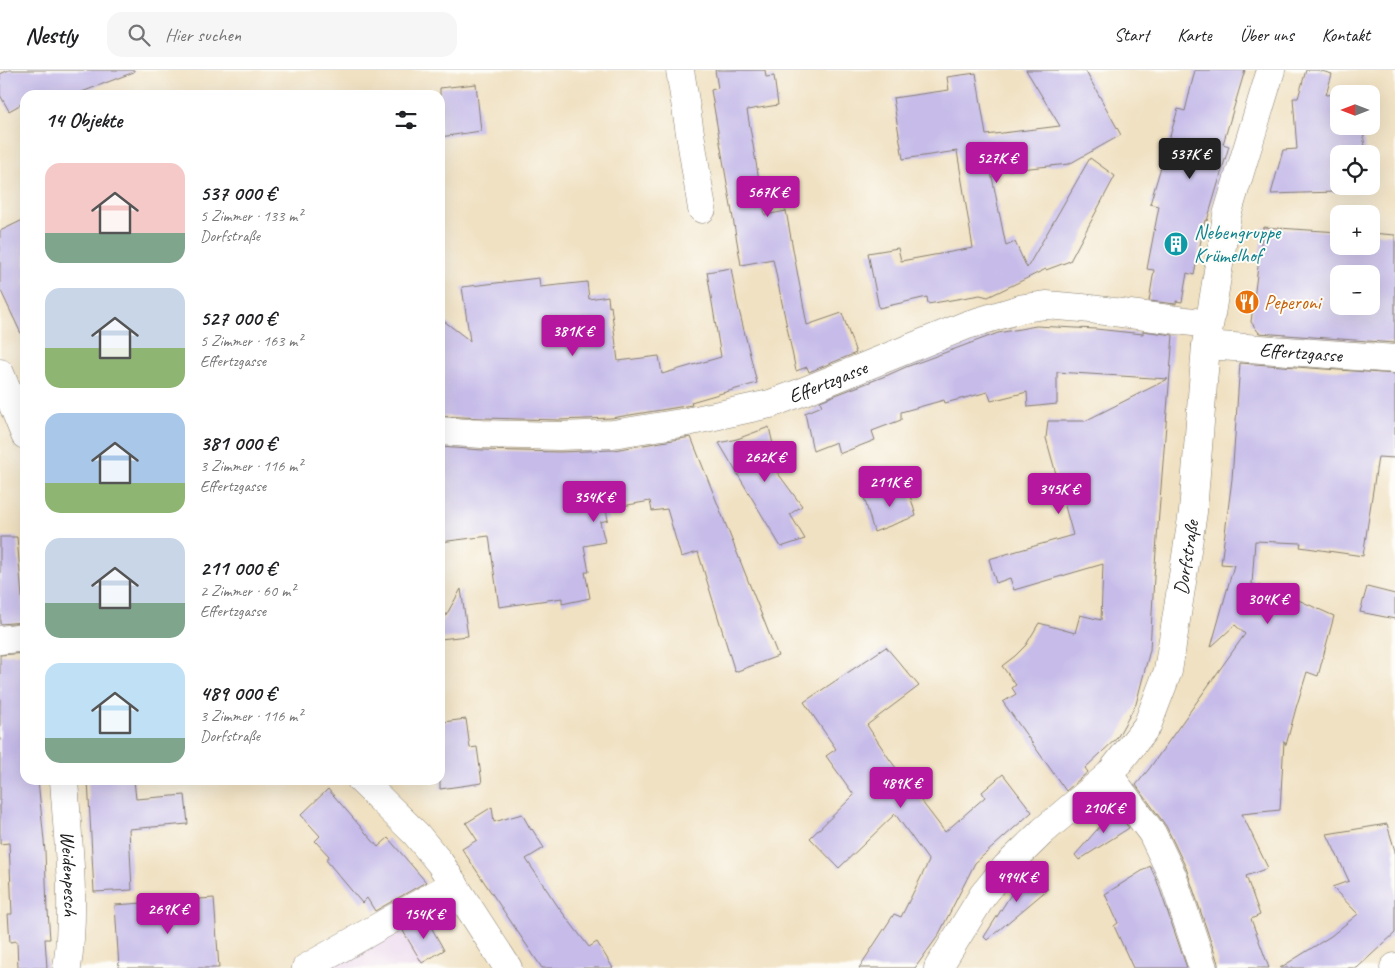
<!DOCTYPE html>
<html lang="de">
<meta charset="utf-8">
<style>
:root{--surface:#fff;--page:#f6f6f6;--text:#202124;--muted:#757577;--line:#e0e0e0;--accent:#b5179e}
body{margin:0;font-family:Caveat,sans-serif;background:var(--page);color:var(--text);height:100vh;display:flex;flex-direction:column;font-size:19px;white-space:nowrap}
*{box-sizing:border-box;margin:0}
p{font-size:16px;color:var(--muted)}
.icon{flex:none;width:28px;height:28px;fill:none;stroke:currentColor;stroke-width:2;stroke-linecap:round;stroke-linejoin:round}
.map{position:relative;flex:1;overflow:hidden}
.drawer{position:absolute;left:20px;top:20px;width:425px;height:695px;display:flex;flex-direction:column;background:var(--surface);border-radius:15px;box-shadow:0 5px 20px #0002}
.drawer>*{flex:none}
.needle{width:32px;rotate:270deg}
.fabs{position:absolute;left:1330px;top:15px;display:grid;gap:10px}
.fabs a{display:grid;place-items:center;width:50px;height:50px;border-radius:10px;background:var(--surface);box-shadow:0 5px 20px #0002;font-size:25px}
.price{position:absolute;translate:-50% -42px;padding:0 11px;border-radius:5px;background:var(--accent);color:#fff;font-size:16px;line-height:32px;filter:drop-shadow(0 1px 2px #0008)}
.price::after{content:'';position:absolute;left:50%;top:30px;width:15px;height:11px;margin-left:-8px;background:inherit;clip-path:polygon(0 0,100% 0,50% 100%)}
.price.selected{background:#222;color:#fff}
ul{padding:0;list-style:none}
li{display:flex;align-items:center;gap:15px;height:125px;padding:0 25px}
li span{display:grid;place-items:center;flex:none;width:140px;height:100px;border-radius:15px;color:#555}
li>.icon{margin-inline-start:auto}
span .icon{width:60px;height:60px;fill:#fffc;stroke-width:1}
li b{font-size:21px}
h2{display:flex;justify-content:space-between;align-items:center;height:60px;padding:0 25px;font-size:21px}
header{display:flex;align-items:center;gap:30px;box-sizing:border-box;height:70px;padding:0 25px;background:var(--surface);border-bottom:1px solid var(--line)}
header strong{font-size:24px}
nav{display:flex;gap:28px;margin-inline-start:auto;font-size:18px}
.search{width:350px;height:45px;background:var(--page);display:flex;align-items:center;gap:12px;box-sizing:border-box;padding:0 18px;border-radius:15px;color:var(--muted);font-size:19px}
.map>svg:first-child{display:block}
</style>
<header>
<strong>Nestly</strong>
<div class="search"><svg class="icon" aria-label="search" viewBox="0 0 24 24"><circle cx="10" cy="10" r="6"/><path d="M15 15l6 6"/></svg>Hier suchen</div>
<nav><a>Start</a><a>Karte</a><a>Über uns</a><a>Kontakt</a></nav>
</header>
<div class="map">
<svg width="1395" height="898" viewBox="0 0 1395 898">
<rect width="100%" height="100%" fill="#fdfcf7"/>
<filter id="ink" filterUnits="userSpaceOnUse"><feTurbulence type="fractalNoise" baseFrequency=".02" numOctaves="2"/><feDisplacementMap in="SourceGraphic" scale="10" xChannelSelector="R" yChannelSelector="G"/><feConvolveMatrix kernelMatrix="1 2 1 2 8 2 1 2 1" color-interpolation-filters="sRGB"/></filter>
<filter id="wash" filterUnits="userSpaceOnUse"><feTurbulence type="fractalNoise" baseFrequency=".0096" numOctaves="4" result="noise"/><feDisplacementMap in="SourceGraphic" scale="20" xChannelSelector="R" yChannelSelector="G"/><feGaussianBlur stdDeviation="1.12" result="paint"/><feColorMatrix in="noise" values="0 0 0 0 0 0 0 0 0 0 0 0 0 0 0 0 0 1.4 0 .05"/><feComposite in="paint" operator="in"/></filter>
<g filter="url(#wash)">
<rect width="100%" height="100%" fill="#f0e1c2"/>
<path fill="#e9d2ee" d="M399 856 425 898H322Z"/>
<g id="blocks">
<path fill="#c6bbe9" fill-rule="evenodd" d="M9 0H134V2L74 25H25V32L9 41 0 25V4Z
M715 0H765L766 7 774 6 778 35 747 40 765 145 786 141 807 255 842 243 856 283 809 302 807 297 796 301 773 189 741 195 711 20 718 18Z
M1026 0H1085L1121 65 1069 94 991 102 1006 176 1015 172 1027 198 1090 88 1115 106 1070 191 1046 200V199L988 227 980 225 928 234 927 227 879 238 868 183 898 178 901 191 973 178 957 81 903 89 893 28 949 20 947 7 976 3 986 65 1060 56Z
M1195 0H1245L1223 74 1229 76 1207 151 1205 150 1194 205 1187 203 1182 232 1176 231V234L1149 231 1154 200 1147 199 1159 136 1150 134 1178 39 1185 41Z
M1306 0H1318L1332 4 1326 25 1339 24V56H1363L1365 84H1339V116H1367L1368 121 1271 124 1283 80 1297 79 1293 28H1298Z
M476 14 481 61 440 67V18Z
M25 149V272L0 219V161Z
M1263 157 1339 162V176H1371V163L1395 165V273L1259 263 1251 252ZM1339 204H1371V236H1339Z
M731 198 737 232 757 313 691 332 692 335 611 348 559 350 483 348 440 346V248L470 271 462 217 539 208 540 217 587 212 589 229 608 226 609 237 611 236 618 291 659 286 662 304 721 287 707 202Z
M1036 256 1096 259 1143 264V261L1173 265 1154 507 1150 580 1136 634 1117 668 1085 698 1088 702 1066 721 1003 632 1016 624 1012 618 1016 615 1002 596 1015 586 1026 575 1039 553 1075 563 1080 545 1101 550 1103 494 1014 520 1010 508 996 513 989 489 1073 465 1046 368 1048 351H1085L1168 309 1057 302V334L1028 337 1027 322 991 331 988 322 945 333 944 330 901 342V350L872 361 875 370 839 384 836 372 813 381 805 343 822 336 820 331 888 305 906 297 998 263Z
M1240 293 1395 304V388L1378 387 1363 486 1300 477 1301 473 1255 471 1252 514 1276 520 1334 546 1318 606 1307 602 1296 638 1286 675 1284 671 1280 740 1242 744 1268 798 1246 806 1260 845 1251 849 1269 898H1218V893L1186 798 1166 756 1136 715 1149 699 1245 564 1235 555 1211 577 1234 495 1221 494 1232 409Z
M769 357 778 396 774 398 802 436 790 444 805 469 781 477 719 373 737 369Z
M691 367 778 586 735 602 698 482 681 487 667 439 652 441 650 431 606 439 608 450 600 452 605 472 584 476 589 502H585L590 528 562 534V528L499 537 489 466 440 472V377L482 380 559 382 614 380Z
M907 415 916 446 874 462 864 427Z
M0 467H17L24 552 0 554Z
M1367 517 1395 524V549L1360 542Z
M461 519 468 566 440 569V556Z
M886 577 919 616 867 655 890 690 945 762 985 727 982 722 1003 704 1032 742 975 793 938 866 915 898H859L894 844 901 847 929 791 895 744 839 798 810 768 854 725 826 686 836 679 804 632Z
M25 583V710H38L45 781 47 841H48L50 869H45L47 898H18L17 871 10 872 8 844H12L9 773 0 774V585Z
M466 649 470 678 477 677 482 713 440 719V661L445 660 443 652Z
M88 710H134L136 729 185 725 188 754 129 759 132 820 94 822Z
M328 719 378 777 388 768 426 812 375 841 367 828 362 833 326 790 329 786 315 771 320 766 301 745Z
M492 737 494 752 522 744 531 760 532 759 544 778 526 789 559 838 589 877 597 872 613 898H542L462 779 477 770 466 753Z
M1115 739 1129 758 1079 790 1075 785Z
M1387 754 1395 781V863L1357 898H1280L1331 866 1358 844 1332 817 1349 811 1327 764Z
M1150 796 1157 811 1187 898H1133L1114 856 1118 853 1105 824Z
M1027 804 1048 819 987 870 984 867 1017 815Z
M214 828 219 898H119L115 835Z
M426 848 444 880 422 893 403 861Z"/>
</g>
</g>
<g filter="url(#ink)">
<use href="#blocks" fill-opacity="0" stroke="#867e6f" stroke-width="1"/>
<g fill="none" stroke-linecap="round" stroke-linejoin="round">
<defs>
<g id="minor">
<path d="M680 0 702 139"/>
<path id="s1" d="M1206 275 1395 289"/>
<path d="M0 303 25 365"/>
<path id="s2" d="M440 361 482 364 559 366 613 364 687 352 770 334 802 322 967 255 1024 238 1046 235 1082 238 1209 254"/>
<path d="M0 570 25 567"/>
<path d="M1109 705 1152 763 1172 805 1203 898"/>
<path id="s3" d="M64 710C68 773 76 835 67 898"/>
<path d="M361 710 416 764 440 793 508 898"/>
<path d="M306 898 454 814"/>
<path id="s4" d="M938 898 983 825 1006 797 1043 761 1109 705 1147 656 1168 601 1193 442 1206 275 1227 145 1271 0"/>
<path d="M1394 898 1395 897"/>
</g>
</defs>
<use href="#minor" stroke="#867e6f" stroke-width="29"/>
<use href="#minor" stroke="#fff" stroke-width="28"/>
</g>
</g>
<defs>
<symbol id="building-disc" viewBox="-11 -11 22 22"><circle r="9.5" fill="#0f9aa8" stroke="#fdfcf7"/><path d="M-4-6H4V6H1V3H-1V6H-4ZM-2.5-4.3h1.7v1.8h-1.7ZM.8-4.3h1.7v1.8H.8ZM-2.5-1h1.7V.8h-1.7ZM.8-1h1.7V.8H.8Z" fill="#fff"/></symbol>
<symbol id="restaurant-disc" viewBox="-11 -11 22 22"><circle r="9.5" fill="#e8710a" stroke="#fdfcf7"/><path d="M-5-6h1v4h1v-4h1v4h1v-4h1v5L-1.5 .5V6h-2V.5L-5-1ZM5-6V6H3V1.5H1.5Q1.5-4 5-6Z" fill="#fff"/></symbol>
</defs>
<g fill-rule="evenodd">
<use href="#building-disc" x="1162" y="160" width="28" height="28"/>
<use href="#restaurant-disc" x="1233" y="218" width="28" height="28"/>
</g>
<g text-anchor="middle" stroke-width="4" stroke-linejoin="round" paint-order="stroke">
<g font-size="20" fill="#0d838f" stroke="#fdfcf7" text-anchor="start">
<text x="1194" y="169">Nebengruppe<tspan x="1194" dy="23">Krümelhof</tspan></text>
</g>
<g font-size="20" fill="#c56008" stroke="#fdfcf7" text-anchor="start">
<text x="1264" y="239">Peperoni</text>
</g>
<g font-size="20" fill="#1c1c1c" stroke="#fdfcf7">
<text dy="7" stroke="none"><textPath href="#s1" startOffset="95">Effertzgasse</textPath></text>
<text dy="7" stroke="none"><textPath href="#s2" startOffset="395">Effertzgasse</textPath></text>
<text dy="7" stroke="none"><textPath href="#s4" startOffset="496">Dorfstraße</textPath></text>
<text dy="7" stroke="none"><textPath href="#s3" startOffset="94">Weidenpesch</textPath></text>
</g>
</g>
</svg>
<div class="fabs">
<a><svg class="needle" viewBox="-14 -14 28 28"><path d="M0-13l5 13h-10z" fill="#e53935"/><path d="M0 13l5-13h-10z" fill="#757577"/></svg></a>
<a><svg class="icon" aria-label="locate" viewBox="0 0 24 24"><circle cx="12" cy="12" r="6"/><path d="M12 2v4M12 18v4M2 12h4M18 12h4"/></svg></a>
<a>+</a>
<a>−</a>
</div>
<b class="price selected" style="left:1190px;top:110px">537K €</b>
<b class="price" style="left:997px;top:114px">527K €</b>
<b class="price" style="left:768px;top:148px">567K €</b>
<b class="price" style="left:573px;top:287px">381K €</b>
<b class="price" style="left:765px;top:413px">262K €</b>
<b class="price" style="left:890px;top:438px">211K €</b>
<b class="price" style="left:1059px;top:445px">345K €</b>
<b class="price" style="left:594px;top:453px">354K €</b>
<b class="price" style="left:1268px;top:555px">304K €</b>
<b class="price" style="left:901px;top:739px">489K €</b>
<b class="price" style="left:1104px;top:764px">210K €</b>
<b class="price" style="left:1017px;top:833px">494K €</b>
<b class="price" style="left:168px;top:865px">269K €</b>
<b class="price" style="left:424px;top:870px">154K €</b>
<section class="drawer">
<h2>14 Objekte<svg class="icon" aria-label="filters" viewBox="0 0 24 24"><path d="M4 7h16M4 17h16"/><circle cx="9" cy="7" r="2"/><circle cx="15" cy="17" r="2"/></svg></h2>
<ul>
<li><span style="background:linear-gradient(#f6c9c9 70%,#7fa58c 0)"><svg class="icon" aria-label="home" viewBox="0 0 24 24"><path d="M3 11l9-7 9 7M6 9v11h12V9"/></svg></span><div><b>537 000 €</b><p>5 Zimmer · 133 m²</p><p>Dorfstraße</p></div></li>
<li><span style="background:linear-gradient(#c9d6e8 60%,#8fb573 0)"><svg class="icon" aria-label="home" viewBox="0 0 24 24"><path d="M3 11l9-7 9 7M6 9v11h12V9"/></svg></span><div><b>527 000 €</b><p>5 Zimmer · 163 m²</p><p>Effertzgasse</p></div></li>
<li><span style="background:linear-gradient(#a9c7e8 70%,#8fb573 0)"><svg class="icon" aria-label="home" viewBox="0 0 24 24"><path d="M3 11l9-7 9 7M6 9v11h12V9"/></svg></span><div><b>381 000 €</b><p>3 Zimmer · 116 m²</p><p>Effertzgasse</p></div></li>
<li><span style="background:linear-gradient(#c9d6e8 65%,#7fa58c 0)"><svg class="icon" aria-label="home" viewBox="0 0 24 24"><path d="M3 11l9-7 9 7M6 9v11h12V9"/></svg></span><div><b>211 000 €</b><p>2 Zimmer · 60 m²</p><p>Effertzgasse</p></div></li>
<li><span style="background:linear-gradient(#bfe0f5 75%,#7fa58c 0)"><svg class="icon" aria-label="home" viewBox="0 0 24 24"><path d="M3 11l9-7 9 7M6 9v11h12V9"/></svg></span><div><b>489 000 €</b><p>3 Zimmer · 116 m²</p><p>Dorfstraße</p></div></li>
</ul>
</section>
</div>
